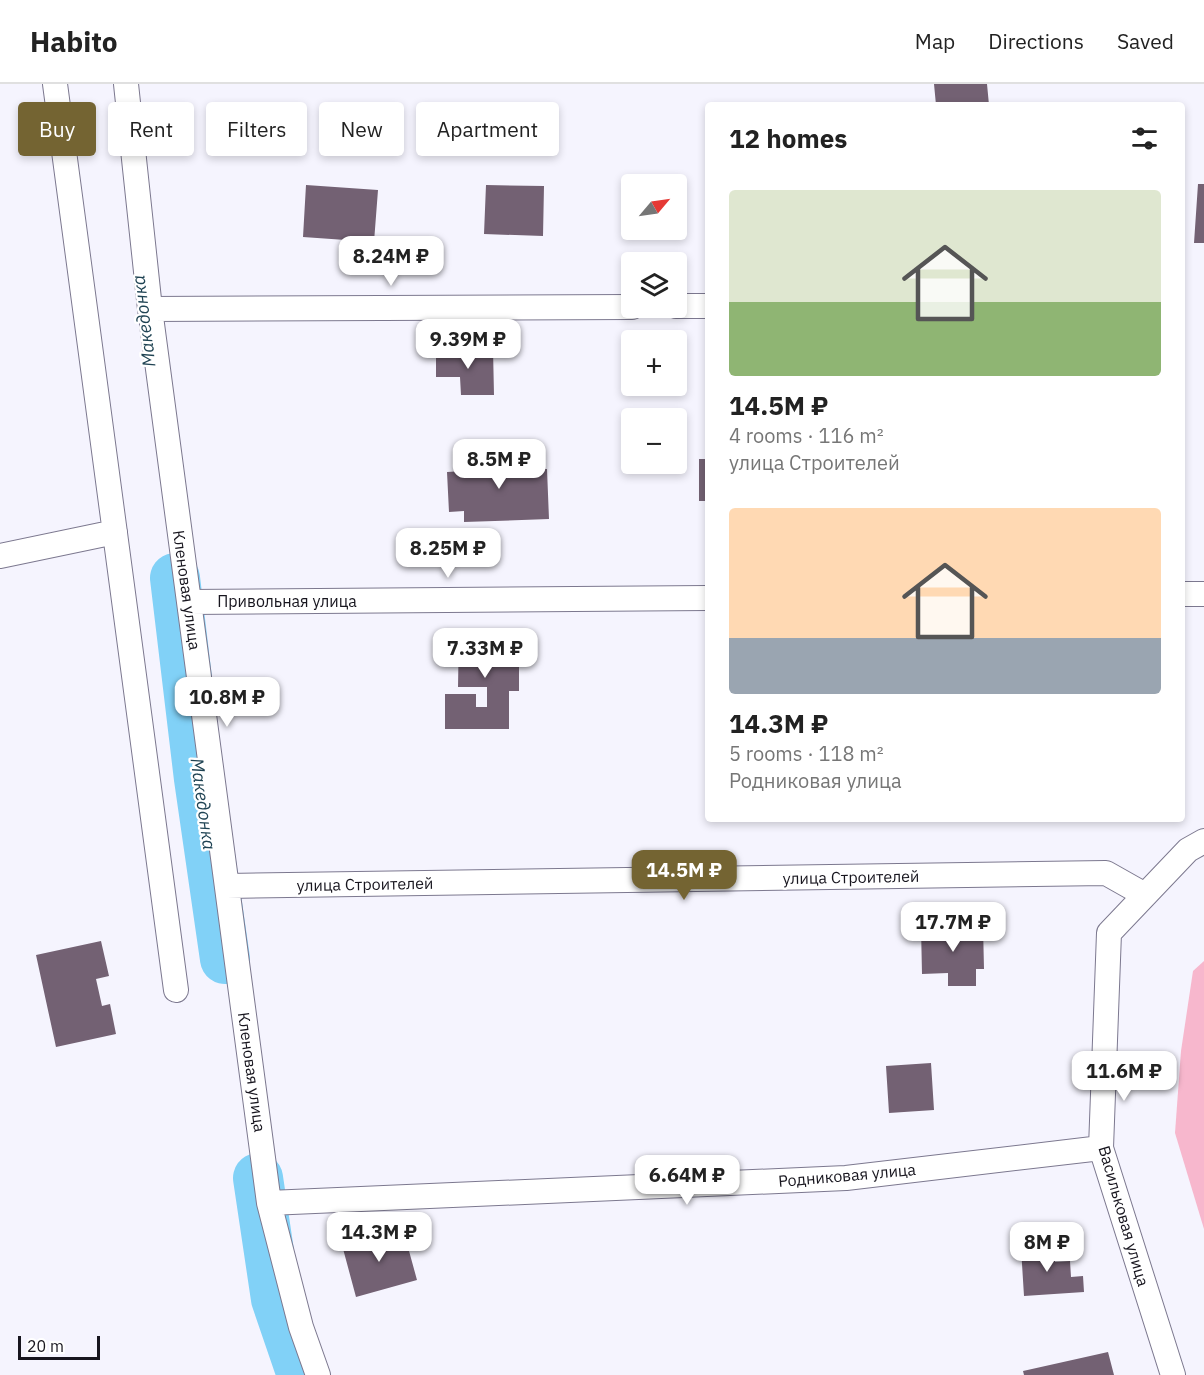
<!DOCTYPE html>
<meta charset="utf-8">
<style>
:root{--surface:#fff;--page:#f6f6f6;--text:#222;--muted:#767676;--line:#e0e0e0;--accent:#746432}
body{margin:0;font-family:"IBM Plex Sans",sans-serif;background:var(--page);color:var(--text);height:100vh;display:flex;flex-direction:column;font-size:22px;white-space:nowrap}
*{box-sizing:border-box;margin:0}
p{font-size:20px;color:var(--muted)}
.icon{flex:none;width:33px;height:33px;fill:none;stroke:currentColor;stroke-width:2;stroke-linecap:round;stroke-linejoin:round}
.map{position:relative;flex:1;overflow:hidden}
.sheet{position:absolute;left:705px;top:18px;width:480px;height:720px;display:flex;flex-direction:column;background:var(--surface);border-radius:6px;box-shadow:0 3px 9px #0003}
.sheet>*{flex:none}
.banner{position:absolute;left:18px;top:18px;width:570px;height:54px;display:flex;gap:12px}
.needle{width:39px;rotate:61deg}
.tools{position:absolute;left:621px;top:90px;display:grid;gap:12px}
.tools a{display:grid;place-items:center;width:66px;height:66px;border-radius:6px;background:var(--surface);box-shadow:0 3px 9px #0003;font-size:30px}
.scale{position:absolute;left:18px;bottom:15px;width:82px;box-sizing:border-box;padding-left:6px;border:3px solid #17151e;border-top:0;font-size:16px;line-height:21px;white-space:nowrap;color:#17151e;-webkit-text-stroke:4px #fff;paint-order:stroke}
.price{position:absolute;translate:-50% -51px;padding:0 14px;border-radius:12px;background:#fff;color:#222;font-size:20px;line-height:39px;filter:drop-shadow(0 2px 3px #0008)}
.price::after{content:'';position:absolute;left:50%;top:36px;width:18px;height:14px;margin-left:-9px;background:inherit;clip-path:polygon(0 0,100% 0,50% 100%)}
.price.on{background:var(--accent);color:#fff}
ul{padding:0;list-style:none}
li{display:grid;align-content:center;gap:12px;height:318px;padding:0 24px}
li span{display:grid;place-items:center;height:186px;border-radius:6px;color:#555}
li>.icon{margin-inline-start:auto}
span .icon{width:108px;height:108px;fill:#fffc;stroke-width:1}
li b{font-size:26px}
h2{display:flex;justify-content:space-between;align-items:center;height:72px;padding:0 24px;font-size:26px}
.pill{padding:0 21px;border-radius:6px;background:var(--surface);box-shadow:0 3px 9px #0003;font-size:21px;line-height:54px}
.pill.on{background:var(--accent);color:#fff}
header{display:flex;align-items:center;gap:36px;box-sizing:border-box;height:84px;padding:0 30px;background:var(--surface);border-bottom:2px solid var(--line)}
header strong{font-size:28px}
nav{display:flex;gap:33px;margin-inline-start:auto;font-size:21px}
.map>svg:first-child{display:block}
</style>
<header>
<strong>Habito</strong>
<nav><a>Map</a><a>Directions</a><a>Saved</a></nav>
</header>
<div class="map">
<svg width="1204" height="1291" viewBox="0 0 1204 1291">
<rect width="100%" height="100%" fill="#f5f4fe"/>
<path fill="#f7b7cd" d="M1204 877V1145L1175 1049 1181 967 1193 887Z"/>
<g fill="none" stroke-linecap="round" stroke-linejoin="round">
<path stroke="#81d1f7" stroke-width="50" d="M175 494 199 695 225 875
M258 1094 276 1215 302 1291"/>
</g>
<path fill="#736173" d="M934 0H987L989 21H936Z
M1198 100H1204V159H1194Z
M306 101 378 106 374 158 303 153Z
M486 101 544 102 543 152 484 150Z
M493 265 494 311H461L460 293H436V266Z
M528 372V385H547L549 435 464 438V427L449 428 447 388 464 387V375Z
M699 375H708V417H699Z
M459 545 519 546V607H509V645H445V610H476V623H487V603H458Z
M983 842 984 885H976V902H948V889L922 890 921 843Z
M101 857 109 892 96 895 102 922 110 920 116 950 56 963 36 871Z
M931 979 934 1026 889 1029 886 982Z
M403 1145 417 1196 356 1213 342 1161Z
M1054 1161 1055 1178 1070 1177 1071 1193 1083 1192 1084 1208 1024 1212 1021 1164Z
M1108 1268 1114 1291H1024L1023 1287Z"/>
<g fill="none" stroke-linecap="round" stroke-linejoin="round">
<defs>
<path id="street" d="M55 0 176 906
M126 0 150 225 269 1119 301 1243 318 1291
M676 222H708
M150 225 632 223
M0 472 115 448
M1182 510H1204
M189 518 708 514
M227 802 1106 789 1145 811
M269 1119 846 1094 1101 1064
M1173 1291 1101 1064 1109 849 1188 766 1204 757"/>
</defs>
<use href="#street" stroke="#7c788f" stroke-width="26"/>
<use href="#street" stroke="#fff" stroke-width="24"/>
</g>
<g text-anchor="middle" stroke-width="4.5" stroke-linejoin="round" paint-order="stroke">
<g font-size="16" fill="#17151e" stroke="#fff">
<text transform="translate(187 506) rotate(82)" y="6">Кленовая улица</text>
<text x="287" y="523">Привольная улица</text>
<text transform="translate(851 793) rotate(-1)" y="6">улица Строителей</text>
<text transform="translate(365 800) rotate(-1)" y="6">улица Строителей</text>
<text transform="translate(252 988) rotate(82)" y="6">Кленовая улица</text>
<text transform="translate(847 1091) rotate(-5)" y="6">Родниковая улица</text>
<text transform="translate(1124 1132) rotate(74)" y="6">Васильковая улица</text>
</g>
<g font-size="18" font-style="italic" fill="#1f4353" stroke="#fff">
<text transform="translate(144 237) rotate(-97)" y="6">Македонка</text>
<text transform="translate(203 720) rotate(82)" y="6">Македонка</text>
</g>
</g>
</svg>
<div class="tools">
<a><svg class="needle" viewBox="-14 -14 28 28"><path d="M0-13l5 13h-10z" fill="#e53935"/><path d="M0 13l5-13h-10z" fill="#767676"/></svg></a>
<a><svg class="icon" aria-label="layers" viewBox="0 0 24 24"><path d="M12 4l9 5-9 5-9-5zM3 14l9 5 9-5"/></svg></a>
<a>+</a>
<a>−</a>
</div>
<div class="scale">20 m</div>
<b class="price" style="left:391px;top:203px">8.24M ₽</b>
<b class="price" style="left:468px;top:286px">9.39M ₽</b>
<b class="price" style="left:499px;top:406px">8.5M ₽</b>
<b class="price" style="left:448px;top:495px">8.25M ₽</b>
<b class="price" style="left:485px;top:595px">7.33M ₽</b>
<b class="price" style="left:227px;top:644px">10.8M ₽</b>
<b class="price on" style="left:684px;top:817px">14.5M ₽</b>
<b class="price" style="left:953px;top:869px">17.7M ₽</b>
<b class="price" style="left:1124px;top:1018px">11.6M ₽</b>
<b class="price" style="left:687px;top:1122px">6.64M ₽</b>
<b class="price" style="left:379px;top:1179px">14.3M ₽</b>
<b class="price" style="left:1047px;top:1189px">8M ₽</b>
<div class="banner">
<a class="pill on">Buy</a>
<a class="pill">Rent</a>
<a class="pill">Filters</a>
<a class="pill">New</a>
<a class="pill">Apartment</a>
</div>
<section class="sheet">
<h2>12 homes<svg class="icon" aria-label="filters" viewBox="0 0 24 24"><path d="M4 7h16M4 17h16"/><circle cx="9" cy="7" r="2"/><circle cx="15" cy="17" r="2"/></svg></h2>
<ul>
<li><span style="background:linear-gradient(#dfe7d0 60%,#8fb573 0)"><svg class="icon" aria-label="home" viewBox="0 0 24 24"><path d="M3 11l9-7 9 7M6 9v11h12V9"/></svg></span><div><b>14.5M ₽</b><p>4 rooms · 116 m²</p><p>улица Строителей</p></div></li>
<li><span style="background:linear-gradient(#ffd9b3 70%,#9aa5b1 0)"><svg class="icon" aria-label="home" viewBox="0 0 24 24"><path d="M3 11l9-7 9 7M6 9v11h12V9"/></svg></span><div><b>14.3M ₽</b><p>5 rooms · 118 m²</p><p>Родниковая улица</p></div></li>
</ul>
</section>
</div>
